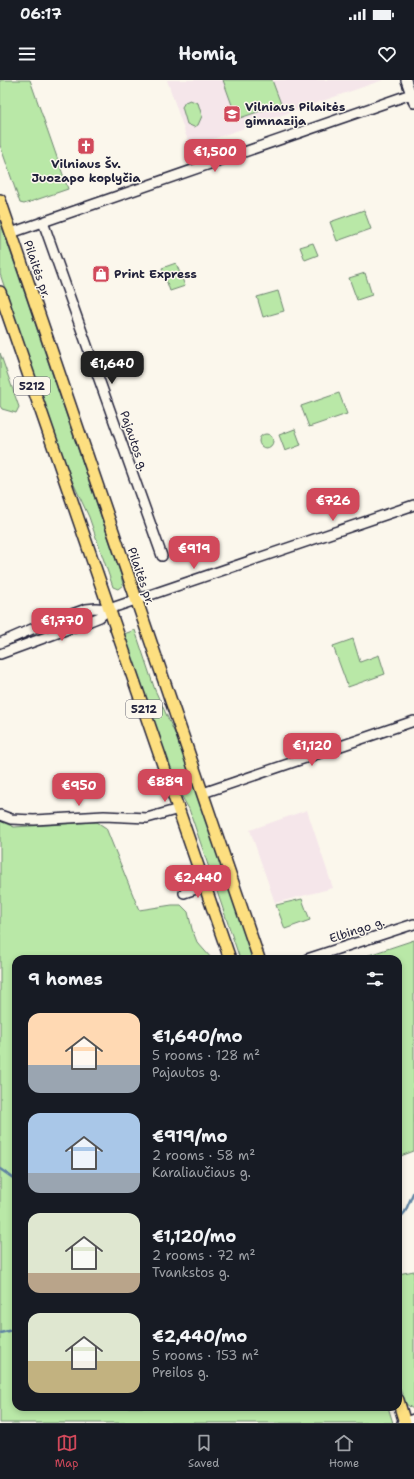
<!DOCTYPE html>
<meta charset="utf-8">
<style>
:root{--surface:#171b24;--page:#242831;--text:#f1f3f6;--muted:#9ea1a6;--line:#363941;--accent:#d1495b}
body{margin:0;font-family:"Shantell Sans",sans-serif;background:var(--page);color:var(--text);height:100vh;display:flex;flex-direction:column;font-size:15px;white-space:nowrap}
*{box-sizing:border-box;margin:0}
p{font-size:13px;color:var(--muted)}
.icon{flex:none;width:22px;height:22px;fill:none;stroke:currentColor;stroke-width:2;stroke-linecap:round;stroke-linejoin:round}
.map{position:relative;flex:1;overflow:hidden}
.panel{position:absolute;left:12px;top:875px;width:390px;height:456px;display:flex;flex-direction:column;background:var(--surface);border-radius:12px;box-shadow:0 2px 6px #0003}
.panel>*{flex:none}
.price{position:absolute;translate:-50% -34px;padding:0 9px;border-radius:8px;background:var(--accent);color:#fff;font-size:13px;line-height:26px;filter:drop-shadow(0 1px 2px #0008)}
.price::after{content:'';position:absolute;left:50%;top:24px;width:12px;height:9px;margin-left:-6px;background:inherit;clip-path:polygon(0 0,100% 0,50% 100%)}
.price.on{background:#222;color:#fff}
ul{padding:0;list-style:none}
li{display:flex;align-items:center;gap:12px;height:100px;padding:0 16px}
li span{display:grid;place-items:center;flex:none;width:112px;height:80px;border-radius:12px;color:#555}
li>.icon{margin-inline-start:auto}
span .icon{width:48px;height:48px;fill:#fffc;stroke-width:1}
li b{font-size:17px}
h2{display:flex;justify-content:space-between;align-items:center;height:48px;padding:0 16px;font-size:17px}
.status{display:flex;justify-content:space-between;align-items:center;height:28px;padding:0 20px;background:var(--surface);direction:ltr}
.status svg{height:11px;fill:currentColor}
header{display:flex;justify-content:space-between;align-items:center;height:52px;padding:0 16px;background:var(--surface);font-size:18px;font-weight:700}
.dock{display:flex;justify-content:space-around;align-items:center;height:56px;border-top:1px solid var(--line);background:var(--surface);font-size:11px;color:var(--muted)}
.dock a{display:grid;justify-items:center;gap:2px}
.dock .on{color:var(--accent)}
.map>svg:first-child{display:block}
</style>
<div class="status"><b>06:17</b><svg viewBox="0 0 49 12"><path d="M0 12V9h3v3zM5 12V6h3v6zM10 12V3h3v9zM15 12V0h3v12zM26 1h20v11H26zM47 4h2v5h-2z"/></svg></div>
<header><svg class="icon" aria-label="menu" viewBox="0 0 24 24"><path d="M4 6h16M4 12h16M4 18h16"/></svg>Homiq<svg class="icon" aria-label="heart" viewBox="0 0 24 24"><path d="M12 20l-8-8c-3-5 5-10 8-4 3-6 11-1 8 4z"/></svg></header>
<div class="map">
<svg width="414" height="1343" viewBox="0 0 414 1343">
<rect width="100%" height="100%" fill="#fbf7ec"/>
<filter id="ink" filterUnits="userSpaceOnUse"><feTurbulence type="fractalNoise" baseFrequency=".025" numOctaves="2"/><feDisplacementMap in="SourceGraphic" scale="8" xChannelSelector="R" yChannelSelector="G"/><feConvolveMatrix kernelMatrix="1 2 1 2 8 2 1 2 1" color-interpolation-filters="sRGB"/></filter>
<g filter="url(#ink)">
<path fill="#f5e6ea" d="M167 0H383L190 67Z
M307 730 333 808 275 823 250 750Z"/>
<path fill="#b9e8a7" stroke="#6e8571" d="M0 0H30L68 109 24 124 20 123 0 65Z
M223 0H272L281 24 237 39Z
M190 20 198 23 202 36 198 45 194 47 187 44 182 27 185 22Z
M364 130 371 149 337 161 330 142Z
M0 141 121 495 123 505 118 509 113 507 89 437 69 394 0 194Z
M313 163 318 175 305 180 300 167Z
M176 183 185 206 170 211 162 188Z
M365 193 372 215 357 220 349 198Z
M278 211 284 231 263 237 257 217Z
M0 273 19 327 16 333 2 329 0 326Z
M339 313 347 334 309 347 301 326Z
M295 349 301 365 285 371 279 355Z
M259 361a7 7 0 1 1 14 0a7 7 0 1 1-14 0Z
M135 550 155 610 178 660 249 862 254 879H240L189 729 177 708 124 554Z
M353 559 360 582 379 575 385 594 348 607 333 566Z
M0 741 14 747 97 742 106 748 139 830 172 825H181L188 832 192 849 197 862 212 879H16V1327H388L393 1343H0Z
M302 819 310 840 285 849 276 825Z
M414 860V1071L398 1077V1051H399L398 1046V879H357Z
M414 1191V1329H413L406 1324 398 1304V1194Z"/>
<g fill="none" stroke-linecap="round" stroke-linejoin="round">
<path stroke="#6084a3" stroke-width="2.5" d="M0 1089 16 1100
M398 1140 405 1132 414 1111
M0 1253 16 1249"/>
<defs>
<path id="minor" d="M406 0 414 23
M43 142 162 476
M11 153 414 13
M0 563 39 546 86 529 96 528 109 529
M0 574 90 541 100 537 109 529 414 425
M203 713 414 641
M0 735 11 739 34 740 104 736 147 738 179 729
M184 813 205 806
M307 879 414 844
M402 1343 414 1339"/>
<path id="major" d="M0 120 259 879
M0 212 230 879
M398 1320 405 1343"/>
</defs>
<use href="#minor" stroke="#22223b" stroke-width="12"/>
<use href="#major" stroke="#22223b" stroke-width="14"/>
<use href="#minor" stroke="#fbf7ec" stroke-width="9"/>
<use href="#major" stroke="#fddf80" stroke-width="11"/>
</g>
</g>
<defs>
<symbol id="school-square" viewBox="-11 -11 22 22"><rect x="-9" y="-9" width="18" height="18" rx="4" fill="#d1495b" stroke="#fbf7ec"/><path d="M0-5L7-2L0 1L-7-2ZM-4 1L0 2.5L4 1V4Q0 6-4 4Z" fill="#fff"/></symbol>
<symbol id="church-square" viewBox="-11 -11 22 22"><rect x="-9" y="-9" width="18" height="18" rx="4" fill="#d1495b" stroke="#fbf7ec"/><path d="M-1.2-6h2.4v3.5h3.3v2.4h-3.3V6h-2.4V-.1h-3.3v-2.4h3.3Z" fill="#fff"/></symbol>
<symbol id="shop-square" viewBox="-11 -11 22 22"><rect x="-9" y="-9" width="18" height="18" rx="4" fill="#d1495b" stroke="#fbf7ec"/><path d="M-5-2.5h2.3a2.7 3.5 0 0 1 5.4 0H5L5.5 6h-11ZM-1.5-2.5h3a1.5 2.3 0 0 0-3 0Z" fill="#fff"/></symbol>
</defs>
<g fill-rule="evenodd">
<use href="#school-square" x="222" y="24" width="20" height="20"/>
<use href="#church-square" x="76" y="56" width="20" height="20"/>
<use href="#shop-square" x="91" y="184" width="20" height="20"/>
</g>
<g text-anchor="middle" stroke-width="3" stroke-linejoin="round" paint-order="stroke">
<g fill="#fbf7ec" stroke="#636270" stroke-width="1">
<rect x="14" y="297" width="36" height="18" rx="3"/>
<rect x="126" y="620" width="36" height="18" rx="3"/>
</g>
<g font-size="11" font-weight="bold" fill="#22223b">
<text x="32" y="310">5212</text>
<text x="144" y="633">5212</text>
</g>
<g font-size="12" font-weight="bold" fill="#22223b" stroke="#fbf7ec" text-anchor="start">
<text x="245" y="31">Vilniaus Pilaitės<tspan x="245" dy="14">gimnazija</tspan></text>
<text x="86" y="88" text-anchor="middle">Vilniaus Šv.<tspan x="86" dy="14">Juozapo koplyčia</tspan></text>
<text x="114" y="198">Print Express</text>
</g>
<g font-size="12" fill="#22223b" stroke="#fbf7ec">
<text transform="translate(37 189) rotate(71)" y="4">Pilaitės pr.</text>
<text transform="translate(134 361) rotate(71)" y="4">Pajautos g.</text>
<text transform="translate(141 496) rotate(71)" y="4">Pilaitės pr.</text>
<text transform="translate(357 850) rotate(-18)" y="4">Elbingo g.</text>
</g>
</g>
</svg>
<b class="price" style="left:215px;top:93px">€1,500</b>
<b class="price on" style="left:112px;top:305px">€1,640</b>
<b class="price" style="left:333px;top:442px">€726</b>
<b class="price" style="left:194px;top:490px">€919</b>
<b class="price" style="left:62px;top:562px">€1,770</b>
<b class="price" style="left:312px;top:687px">€1,120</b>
<b class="price" style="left:165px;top:723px">€889</b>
<b class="price" style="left:79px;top:727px">€950</b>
<b class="price" style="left:198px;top:819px">€2,440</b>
<section class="panel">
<h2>9 homes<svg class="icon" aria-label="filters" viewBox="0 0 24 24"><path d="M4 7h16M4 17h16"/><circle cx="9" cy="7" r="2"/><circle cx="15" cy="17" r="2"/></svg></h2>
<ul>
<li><span style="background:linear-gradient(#ffd9b3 65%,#9aa5b1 0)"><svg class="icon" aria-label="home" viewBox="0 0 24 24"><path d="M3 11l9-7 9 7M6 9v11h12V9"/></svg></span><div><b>€1,640/mo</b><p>5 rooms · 128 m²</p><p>Pajautos g.</p></div></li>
<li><span style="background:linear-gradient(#a9c7e8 75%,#9aa5b1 0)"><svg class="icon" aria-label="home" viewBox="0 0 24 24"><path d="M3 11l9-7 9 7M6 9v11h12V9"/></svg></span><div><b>€919/mo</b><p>2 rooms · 58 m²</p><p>Karaliaučiaus g.</p></div></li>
<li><span style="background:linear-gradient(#dfe7d0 75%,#b9a48a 0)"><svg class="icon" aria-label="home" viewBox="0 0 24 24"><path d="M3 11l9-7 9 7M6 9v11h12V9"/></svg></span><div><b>€1,120/mo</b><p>2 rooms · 72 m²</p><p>Tvankstos g.</p></div></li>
<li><span style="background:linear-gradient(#dfe7d0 60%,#c2b280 0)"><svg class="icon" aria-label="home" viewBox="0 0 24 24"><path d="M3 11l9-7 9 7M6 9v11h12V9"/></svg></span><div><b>€2,440/mo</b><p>5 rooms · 153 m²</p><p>Preilos g.</p></div></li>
</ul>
</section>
</div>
<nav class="dock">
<a class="on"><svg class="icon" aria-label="map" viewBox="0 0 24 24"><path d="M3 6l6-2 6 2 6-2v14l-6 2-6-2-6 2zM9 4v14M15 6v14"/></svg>Map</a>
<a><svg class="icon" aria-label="saved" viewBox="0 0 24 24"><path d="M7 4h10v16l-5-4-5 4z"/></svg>Saved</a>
<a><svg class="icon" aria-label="home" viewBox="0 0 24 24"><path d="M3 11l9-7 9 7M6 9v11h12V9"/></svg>Home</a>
</nav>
